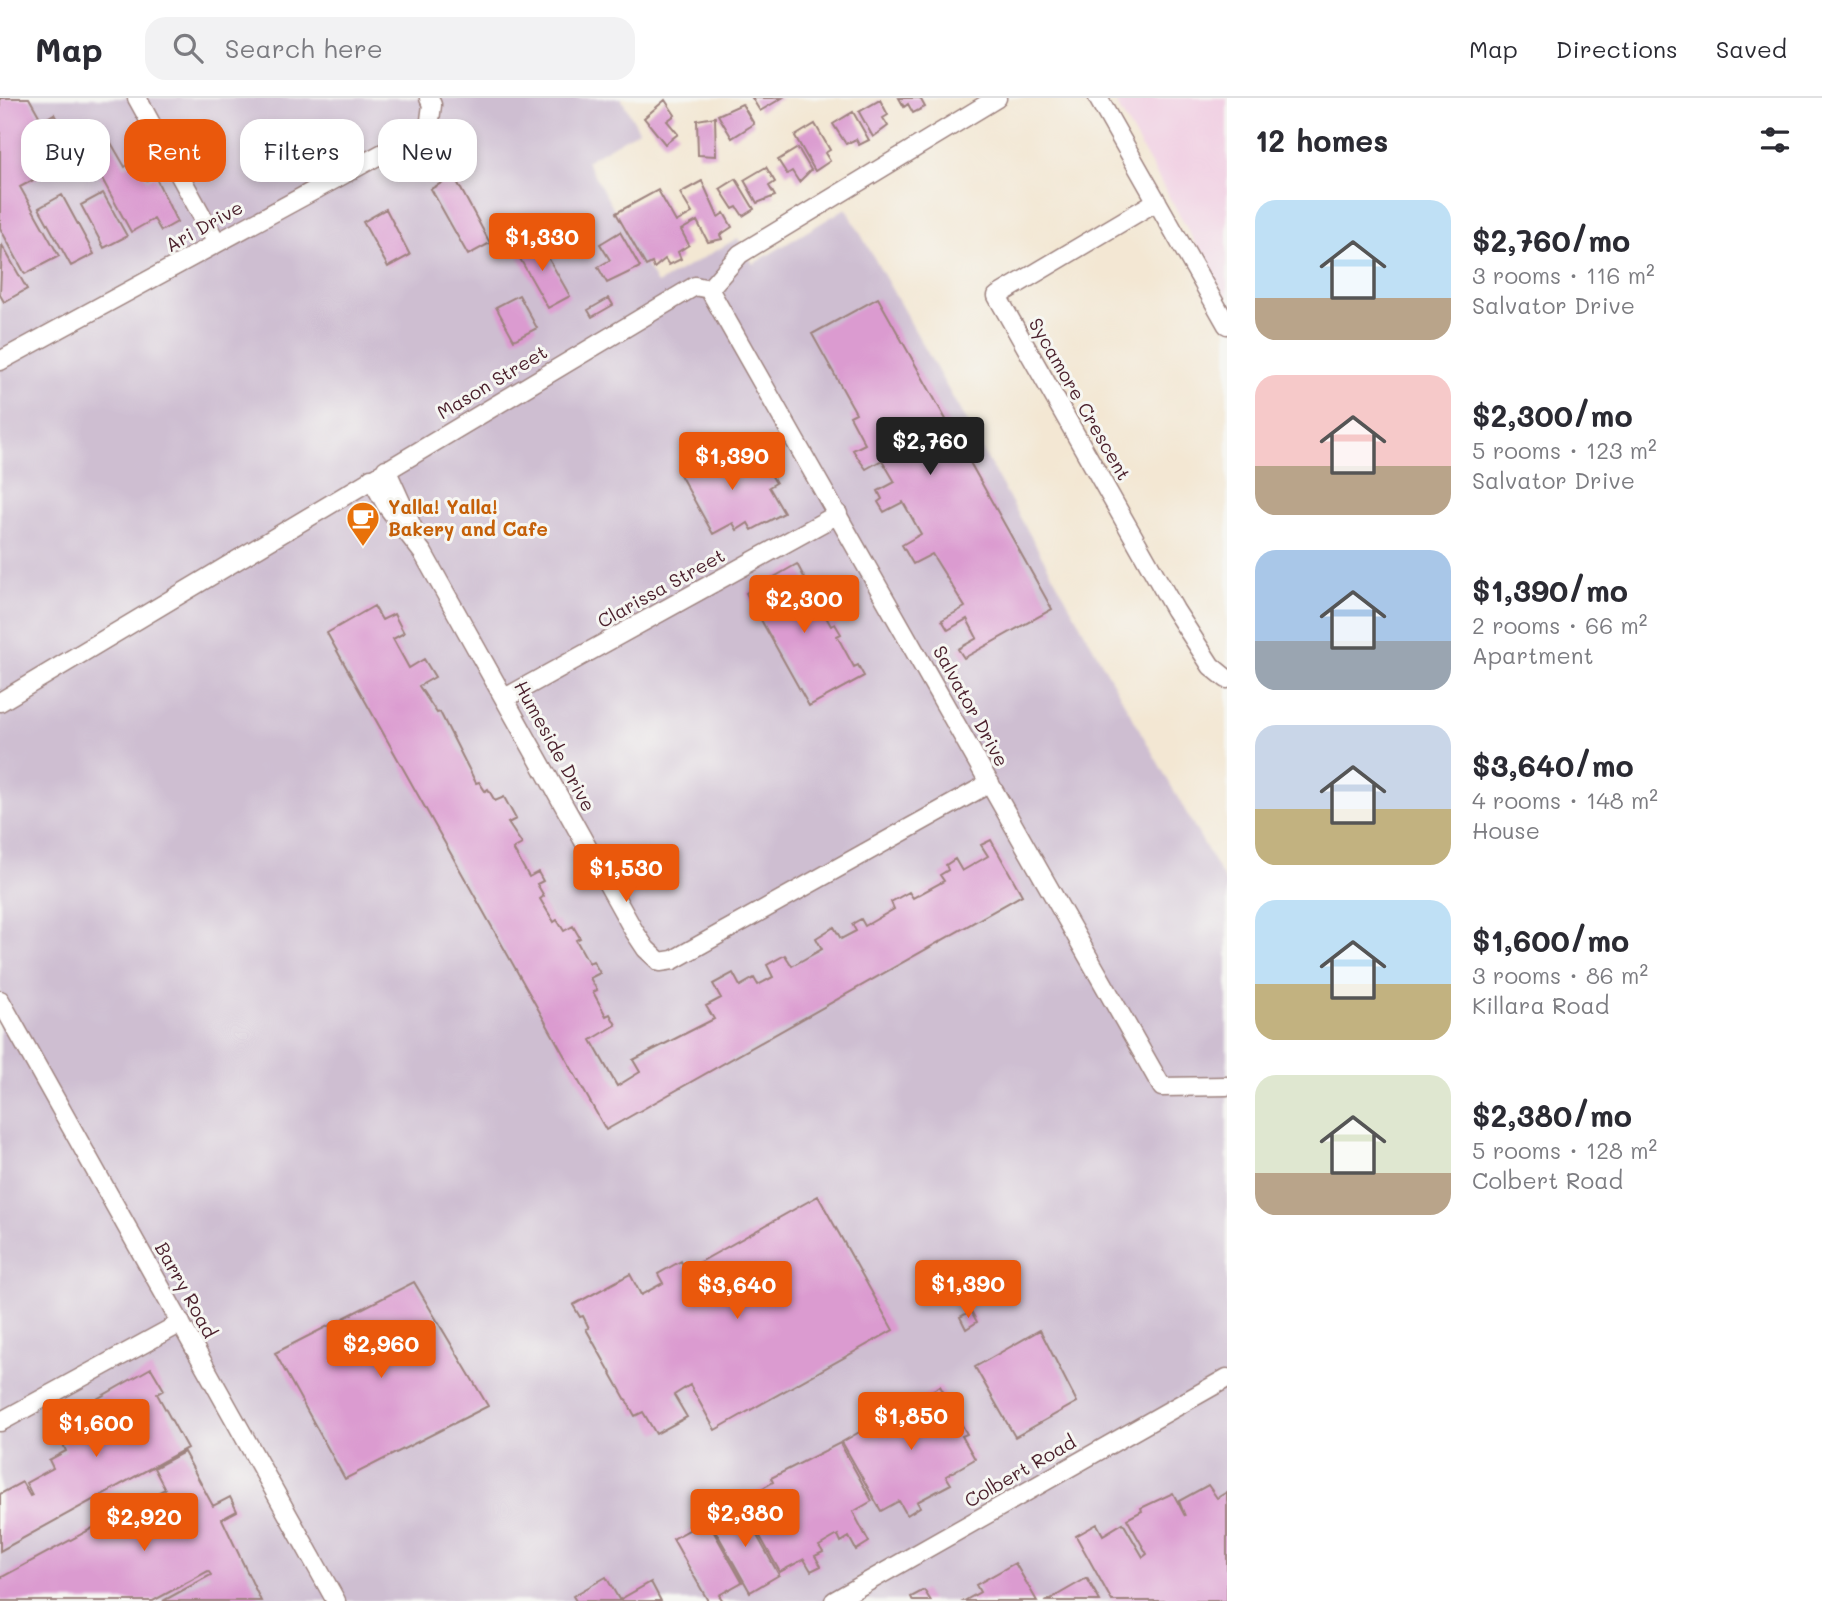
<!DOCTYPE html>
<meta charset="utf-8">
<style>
:root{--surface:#fff;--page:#f2f2f3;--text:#2b2b33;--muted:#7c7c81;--line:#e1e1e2;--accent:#ea580c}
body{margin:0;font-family:Mali,sans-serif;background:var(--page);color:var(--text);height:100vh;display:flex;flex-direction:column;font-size:26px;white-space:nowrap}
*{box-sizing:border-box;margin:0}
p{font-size:23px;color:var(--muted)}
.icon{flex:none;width:38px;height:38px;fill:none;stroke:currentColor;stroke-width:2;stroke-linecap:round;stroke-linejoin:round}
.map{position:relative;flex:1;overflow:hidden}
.details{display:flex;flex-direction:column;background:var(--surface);width:595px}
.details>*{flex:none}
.guide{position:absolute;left:21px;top:21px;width:665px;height:63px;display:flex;gap:14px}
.price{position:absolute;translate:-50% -60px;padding:0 16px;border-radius:7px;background:var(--accent);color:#fff;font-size:23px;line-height:46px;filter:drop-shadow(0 2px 4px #0008)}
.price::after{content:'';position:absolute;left:50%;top:42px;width:21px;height:16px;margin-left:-10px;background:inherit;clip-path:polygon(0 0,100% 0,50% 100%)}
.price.current{background:#222;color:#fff}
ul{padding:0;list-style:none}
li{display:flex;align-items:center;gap:21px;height:175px;padding:0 28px}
li span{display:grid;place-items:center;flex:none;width:196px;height:140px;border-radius:21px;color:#555}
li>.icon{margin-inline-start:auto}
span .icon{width:84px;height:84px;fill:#fffc;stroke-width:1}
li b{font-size:30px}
h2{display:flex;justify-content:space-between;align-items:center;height:84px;padding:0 28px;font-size:30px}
.tag{padding:0 24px;border-radius:21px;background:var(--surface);box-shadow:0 4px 10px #0003;font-size:24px;line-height:63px}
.tag.current{background:var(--accent);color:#fff}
header{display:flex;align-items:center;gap:42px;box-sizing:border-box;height:98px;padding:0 35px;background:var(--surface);border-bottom:2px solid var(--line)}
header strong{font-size:33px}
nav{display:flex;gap:38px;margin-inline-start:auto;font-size:24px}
.search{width:490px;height:63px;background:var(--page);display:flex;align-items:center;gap:18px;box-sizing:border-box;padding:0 24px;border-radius:21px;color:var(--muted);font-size:26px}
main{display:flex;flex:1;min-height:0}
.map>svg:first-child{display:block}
</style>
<header>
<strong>Map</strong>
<div class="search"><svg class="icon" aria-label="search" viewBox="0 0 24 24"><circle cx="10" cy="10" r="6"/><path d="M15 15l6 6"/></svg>Search here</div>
<nav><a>Map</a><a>Directions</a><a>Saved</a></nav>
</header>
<main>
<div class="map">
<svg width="1227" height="1503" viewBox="0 0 1227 1503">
<rect width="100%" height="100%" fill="#f6f6f2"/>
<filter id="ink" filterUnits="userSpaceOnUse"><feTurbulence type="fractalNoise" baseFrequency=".0143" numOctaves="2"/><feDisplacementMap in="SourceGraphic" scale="14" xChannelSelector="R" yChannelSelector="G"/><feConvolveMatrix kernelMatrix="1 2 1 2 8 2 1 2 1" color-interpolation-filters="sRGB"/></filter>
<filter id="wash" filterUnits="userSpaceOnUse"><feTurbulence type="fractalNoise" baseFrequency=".00686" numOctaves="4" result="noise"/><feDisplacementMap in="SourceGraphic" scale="28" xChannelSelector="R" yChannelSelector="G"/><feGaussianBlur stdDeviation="1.57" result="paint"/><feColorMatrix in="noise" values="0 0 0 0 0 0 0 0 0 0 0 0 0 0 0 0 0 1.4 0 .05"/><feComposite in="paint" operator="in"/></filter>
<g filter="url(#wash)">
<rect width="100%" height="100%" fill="#f3e7d3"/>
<path fill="#f1d0e3" d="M1113 0H1227V199H1226Z"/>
<path fill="#cebed1" d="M0 0H621L639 32 586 63 657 186 738 140 753 166 846 110 1227 787V1503H0Z"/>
<g id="blocks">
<path fill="#db9bd0" d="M0 0H29L42 23 54 16 64 35 52 41 65 65 20 89 59 158 25 176 0 130Z
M752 0H782L760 13Z
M899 0H920L925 9 913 15 908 6 904 9Z
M665 2 675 17 667 23 678 36 665 46 644 20Z
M880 2 888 17 883 20 888 28 873 39 859 14Z
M742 6 754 26 732 40 718 17Z
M853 14 869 42 859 47 856 41 846 46 833 26Z
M715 19 716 58 698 57 697 22Z
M815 26 830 52 825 55 830 63 815 73 795 38Z
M110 43 125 69 136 63 147 82 155 78 177 124 161 133 154 121 131 134 88 55Z
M798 50 811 72 799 84 792 73 787 76 778 62Z
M449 57 455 68 443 74 437 63Z
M766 69 775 84 769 88 775 98 757 105 744 82Z
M454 78 490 145 468 157 431 91Z
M736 81 754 111 743 118 737 109 733 111 720 91Z
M702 83 718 119 724 115 732 129 720 137 722 141 708 144 697 123 681 132 689 147 678 154 681 161 669 167 665 161 654 170 652 165 646 168 616 115 658 92 676 124 692 115 680 95Z
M103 95 127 138 104 150 81 107Z
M62 97 94 156 71 168 39 110Z
M386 111 410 157 388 169 363 124Z
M620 134 640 169 607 185 598 169 610 162 600 146Z
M537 140 570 198 548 210 515 152Z
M2 147 27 191 4 204 0 197Z
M519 197 537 230 514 242 496 209Z
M609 200 613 207 592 219 588 212Z
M878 200 1052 511 964 560 958 551 977 540 967 521 948 532 942 522 965 509 932 456 913 466 902 447 921 436 903 404 884 414 878 404 882 401 878 393 895 384 882 362 866 371 860 363 853 352 865 346 850 318 856 315 812 236Z
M727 348 742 374 763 363 776 385 769 389 784 415 752 432 748 425 737 432 733 425 713 436 679 375Z
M797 466 810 490 818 485 825 497 820 500 826 510 822 512 831 528 835 526 841 536 837 538 854 569 858 567 864 578 809 608 746 495Z
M374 508 382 522 394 516 404 535 393 541 409 570 424 561 435 579 419 588 437 615 440 614 476 685 479 684 485 693 488 691 495 703 504 699 516 721 508 725 522 746 513 751 529 779 538 774 543 783 537 786 544 798 540 801 554 824 557 822 564 833 573 828 580 840 576 842 589 865 593 863 600 875 590 880 597 892 593 894 606 918 610 916 616 927 591 942 617 988 640 974 633 962 714 921 706 908 721 900 713 886 733 875 740 888 754 880 758 887 773 879 767 867 785 857 792 868 822 851 816 840 834 829 841 841 856 833 852 826 861 821 865 828 894 811 891 804 909 794 913 800 944 783 940 777 948 772 946 767 955 761 962 773 988 758 981 747 991 742 1022 797 606 1032 327 535Z
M818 1098 893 1232 715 1332 690 1287 674 1297 687 1319 656 1336 643 1314 635 1318 586 1231 589 1230 583 1218 580 1219 573 1207 630 1176 641 1197 663 1185 658 1176 681 1163 686 1172Z
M414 1184 488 1308 345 1381 275 1255Z
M971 1213 977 1224 966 1231 960 1219Z
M1040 1232 1077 1304 1015 1339 975 1269Z
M151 1270 164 1292 157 1296 187 1350 0 1453V1396L22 1384 30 1398 32 1397 26 1385 53 1370 49 1362 66 1353 63 1346 82 1333 85 1339 103 1329 90 1305Z
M940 1288 967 1336 962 1338 975 1361 946 1378 951 1386 917 1404 920 1409 907 1417 899 1403 881 1413 842 1344Z
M840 1345 872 1403 853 1414 869 1444 856 1452 849 1439 841 1444 838 1437 819 1448 823 1454 815 1458 821 1468 811 1473 804 1461 780 1474 740 1403 773 1384 771 1380Z
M184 1354 213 1408 230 1399 237 1413 222 1421 261 1503H163L211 1477 208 1473 153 1503H0V1480L165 1391 154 1370Z
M1208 1387 1217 1400 1227 1394V1503H1112L1076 1438 1097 1426 1103 1437 1123 1425 1143 1459 1147 1456 1127 1421 1142 1413 1141 1410 1173 1395 1185 1418 1179 1403Z
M741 1409 779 1477 750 1494 711 1425Z
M707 1422 742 1484 719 1497 723 1503H708L673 1441Z
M1015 1465 1037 1503H964L980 1494 976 1487Z
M606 1479 620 1503H576L573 1498Z
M1087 1480 1100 1503H1047Z
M651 1484 661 1503H622L621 1501Z
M924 1492 931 1503H913L911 1499Z"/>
</g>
</g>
<g filter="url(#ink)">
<use href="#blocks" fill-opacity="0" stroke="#9e837f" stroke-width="2"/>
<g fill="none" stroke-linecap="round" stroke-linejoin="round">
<defs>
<path id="minor" d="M137 0 217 145
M1098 0 1227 227
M1157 103 997 198 1175 512 1211 568 1227 581
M709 191 1162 989 1227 988
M709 191 740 156 997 0
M0 263 429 30 432 7 429 0
M386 371 415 435
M371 380 386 407 423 455 634 833 646 851 660 864 673 862 990 685
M505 600 838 416
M0 604 695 188 709 191
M0 902 336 1503
M0 1324 181 1225
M834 1503 1227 1280"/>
</defs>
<use href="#minor" stroke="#9e837f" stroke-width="21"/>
<use href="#minor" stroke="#fff" stroke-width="18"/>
</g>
</g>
<defs>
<symbol id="cafe-pin" viewBox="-11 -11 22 30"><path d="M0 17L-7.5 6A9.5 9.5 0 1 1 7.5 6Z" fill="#e8710a" stroke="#f6f6f2"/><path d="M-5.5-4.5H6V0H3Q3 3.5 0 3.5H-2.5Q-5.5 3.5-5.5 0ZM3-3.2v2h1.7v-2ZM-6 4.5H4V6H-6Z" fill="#fff"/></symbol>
</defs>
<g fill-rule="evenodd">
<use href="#cafe-pin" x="344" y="401" width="38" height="52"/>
</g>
<g text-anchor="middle" stroke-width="6" stroke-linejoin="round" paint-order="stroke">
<g font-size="19" fill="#4a1f2b" stroke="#f6f6f2">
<text transform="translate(204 128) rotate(-29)" y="7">Ari Drive</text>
<text transform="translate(492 284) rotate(-31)" y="7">Mason Street</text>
<text transform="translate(1080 301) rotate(60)" y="7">Sycamore Crescent</text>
<text transform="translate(661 490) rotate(-29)" y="7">Clarissa Street</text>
<text transform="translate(971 608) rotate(61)" y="7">Salvator Drive</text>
<text transform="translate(555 648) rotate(61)" y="7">Humeside Drive</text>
<text transform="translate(186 1192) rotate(61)" y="7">Barry Road</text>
<text transform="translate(1020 1373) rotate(-30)" y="7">Colbert Road</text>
</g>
<g font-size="19" font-weight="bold" fill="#c56008" stroke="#f6f6f2" text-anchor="start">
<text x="388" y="416">Yalla! Yalla!<tspan x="388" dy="22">Bakery and Cafe</tspan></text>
</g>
</g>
</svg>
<b class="price" style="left:542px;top:175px">$1,330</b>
<b class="price current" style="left:930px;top:379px">$2,760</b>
<b class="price" style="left:732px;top:394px">$1,390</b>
<b class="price" style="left:804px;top:537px">$2,300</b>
<b class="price" style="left:626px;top:806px">$1,530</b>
<b class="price" style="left:968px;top:1222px">$1,390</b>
<b class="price" style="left:737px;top:1223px">$3,640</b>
<b class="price" style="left:381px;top:1282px">$2,960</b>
<b class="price" style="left:911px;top:1354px">$1,850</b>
<b class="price" style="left:96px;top:1361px">$1,600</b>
<b class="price" style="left:745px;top:1451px">$2,380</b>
<b class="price" style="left:144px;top:1455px">$2,920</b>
<div class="guide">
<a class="tag">Buy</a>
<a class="tag current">Rent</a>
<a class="tag">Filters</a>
<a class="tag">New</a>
</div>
</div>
<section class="details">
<h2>12 homes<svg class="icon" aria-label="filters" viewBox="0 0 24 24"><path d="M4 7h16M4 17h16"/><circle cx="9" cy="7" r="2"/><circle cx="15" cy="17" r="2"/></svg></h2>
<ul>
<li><span style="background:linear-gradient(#bfe0f5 70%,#b9a48a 0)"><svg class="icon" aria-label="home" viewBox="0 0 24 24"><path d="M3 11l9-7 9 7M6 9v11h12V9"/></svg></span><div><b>$2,760/mo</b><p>3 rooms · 116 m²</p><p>Salvator Drive</p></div></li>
<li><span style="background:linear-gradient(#f6c9c9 65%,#b9a48a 0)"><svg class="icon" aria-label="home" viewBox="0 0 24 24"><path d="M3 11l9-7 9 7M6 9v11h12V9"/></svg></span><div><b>$2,300/mo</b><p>5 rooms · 123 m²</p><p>Salvator Drive</p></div></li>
<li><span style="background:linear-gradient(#a9c7e8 65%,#9aa5b1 0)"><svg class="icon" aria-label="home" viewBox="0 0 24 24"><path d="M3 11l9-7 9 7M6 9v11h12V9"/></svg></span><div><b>$1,390/mo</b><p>2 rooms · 66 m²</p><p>Apartment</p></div></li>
<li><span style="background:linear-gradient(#c9d6e8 60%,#c2b280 0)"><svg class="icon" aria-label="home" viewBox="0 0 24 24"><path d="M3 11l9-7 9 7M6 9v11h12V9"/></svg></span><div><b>$3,640/mo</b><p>4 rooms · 148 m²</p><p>House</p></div></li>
<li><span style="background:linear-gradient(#bfe0f5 60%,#c2b280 0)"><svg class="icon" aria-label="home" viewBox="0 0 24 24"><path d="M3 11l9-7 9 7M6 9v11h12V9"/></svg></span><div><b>$1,600/mo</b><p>3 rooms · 86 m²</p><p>Killara Road</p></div></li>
<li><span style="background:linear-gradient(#dfe7d0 70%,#b9a48a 0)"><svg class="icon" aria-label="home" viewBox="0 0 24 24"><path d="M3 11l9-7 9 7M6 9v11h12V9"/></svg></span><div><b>$2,380/mo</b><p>5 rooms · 128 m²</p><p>Colbert Road</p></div></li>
</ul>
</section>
</main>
